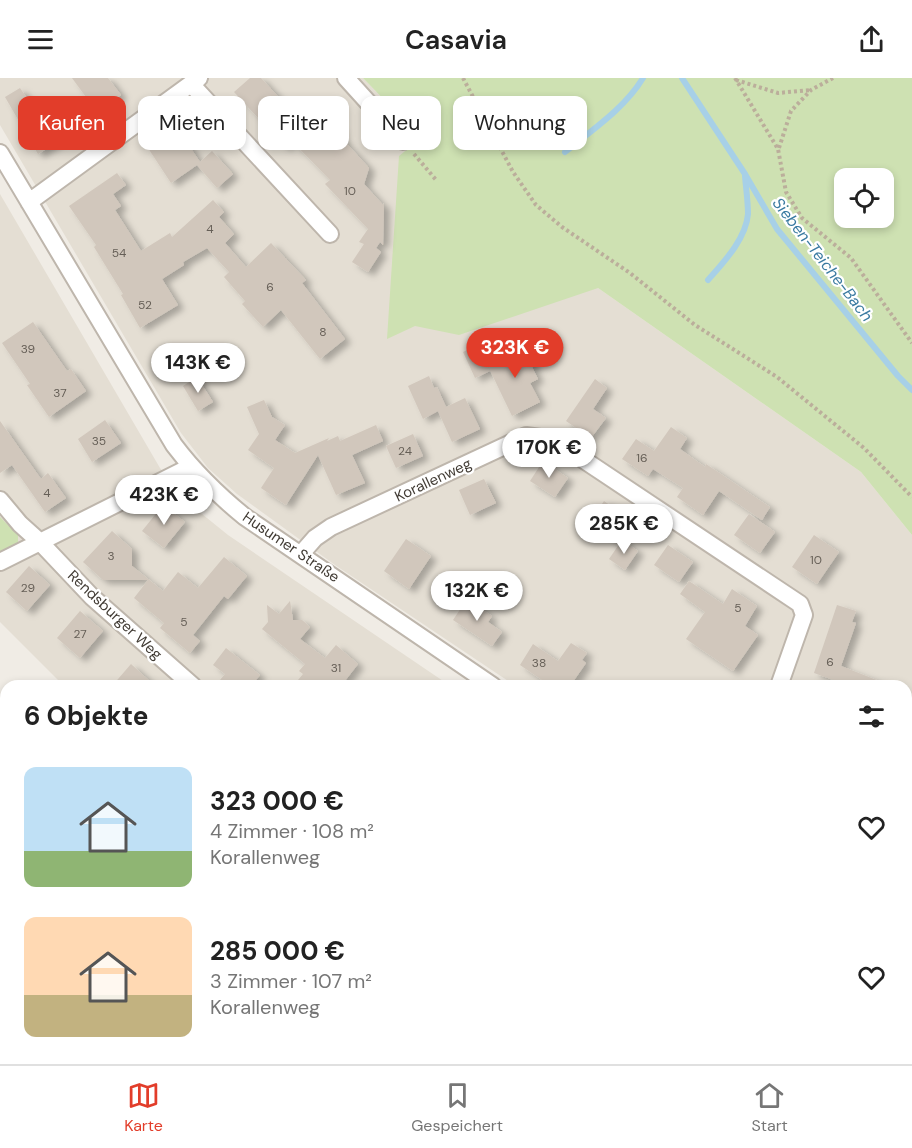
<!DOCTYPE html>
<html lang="de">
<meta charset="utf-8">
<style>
:root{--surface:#fff;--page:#f6f6f6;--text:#222;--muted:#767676;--line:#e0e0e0;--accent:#e23d2a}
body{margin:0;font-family:"DM Sans",sans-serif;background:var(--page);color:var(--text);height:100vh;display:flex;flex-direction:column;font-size:22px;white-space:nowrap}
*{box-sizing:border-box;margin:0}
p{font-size:20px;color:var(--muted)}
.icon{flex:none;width:33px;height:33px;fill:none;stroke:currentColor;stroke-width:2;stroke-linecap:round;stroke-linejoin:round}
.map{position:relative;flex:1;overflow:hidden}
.panel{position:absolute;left:0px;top:602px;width:912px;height:386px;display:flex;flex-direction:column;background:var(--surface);border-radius:18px 18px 0 0;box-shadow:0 3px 9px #0003}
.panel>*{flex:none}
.top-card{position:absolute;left:18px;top:18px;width:600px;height:54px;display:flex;gap:12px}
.buttons{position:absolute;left:834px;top:90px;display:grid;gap:12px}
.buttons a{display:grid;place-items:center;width:60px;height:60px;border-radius:12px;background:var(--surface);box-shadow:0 3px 9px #0003;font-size:30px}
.price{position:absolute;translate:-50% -51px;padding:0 14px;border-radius:21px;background:#fff;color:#222;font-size:20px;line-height:39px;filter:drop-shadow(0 2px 3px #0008)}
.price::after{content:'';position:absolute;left:50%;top:36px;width:18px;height:14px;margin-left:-9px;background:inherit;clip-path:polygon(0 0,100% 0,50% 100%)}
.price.on{background:var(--accent);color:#fff}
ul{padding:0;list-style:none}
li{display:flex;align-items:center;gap:18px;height:150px;padding:0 24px}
li span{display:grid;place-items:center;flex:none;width:168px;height:120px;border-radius:12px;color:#555}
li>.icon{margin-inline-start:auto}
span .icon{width:72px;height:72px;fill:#fffc;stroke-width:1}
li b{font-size:26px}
h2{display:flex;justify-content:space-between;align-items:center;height:72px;padding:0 24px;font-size:26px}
.pill{padding:0 21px;border-radius:12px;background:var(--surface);box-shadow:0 3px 9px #0003;font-size:21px;line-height:54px}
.pill.on{background:var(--accent);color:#fff}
header{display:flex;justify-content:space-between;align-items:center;height:78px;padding:0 24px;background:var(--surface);font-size:27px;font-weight:600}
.dock{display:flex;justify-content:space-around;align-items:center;height:84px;border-top:2px solid var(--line);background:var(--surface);font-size:16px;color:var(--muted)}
.dock a{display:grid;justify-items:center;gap:3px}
.dock .on{color:var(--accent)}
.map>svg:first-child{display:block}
</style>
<header><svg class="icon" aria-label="menu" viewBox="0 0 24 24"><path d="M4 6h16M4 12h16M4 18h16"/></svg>Casavia<svg class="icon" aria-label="share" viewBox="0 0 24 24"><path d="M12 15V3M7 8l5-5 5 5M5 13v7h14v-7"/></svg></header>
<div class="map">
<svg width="912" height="986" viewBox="0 0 912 986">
<defs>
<filter id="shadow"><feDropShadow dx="6" dy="4" stdDeviation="3" flood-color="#0004"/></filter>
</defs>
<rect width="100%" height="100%" fill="#f0ece5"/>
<path fill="#e4ded3" d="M0 0H363L421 60 598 210 861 394 912 457V792L906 790V608L514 607 335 487 237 416 208 390 181 355 0 47Z
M0 116 160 390 186 423 228 457 449 607H63L0 544Z
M906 819 912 822V986H245L241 981H906Z"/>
<path fill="#cee1b2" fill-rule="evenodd" d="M363 0H912V457L861 394 598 210 459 257 415 248 387 261 399 78 421 60ZM844 100H884V140H844Z
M0 439 18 457V468L0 477Z"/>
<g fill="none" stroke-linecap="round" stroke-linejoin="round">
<path stroke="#a7d0e7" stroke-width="6" d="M682 0 745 96 777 151 898 298 912 312
M565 74C592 52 625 30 643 0
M708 202C723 185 746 161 748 136 748 124 746 110 745 98"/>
</g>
<path fill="#d1c7bc" filter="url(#shadow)" d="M72 0H108L121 17 97 34Z
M250 0H261L295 37 312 20 334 42 332 43 342 53 338 56 369 90 364 106 383 127 384 125 383 167 380 164 376 170 381 174 368 194 352 184 364 166 359 164 368 151 325 106 330 102 291 62 285 69 234 14Z
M20 10 39 38 45 35 61 62 38 76 5 19Z
M177 50 200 84 212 73 233 96 217 110 197 87 171 105 148 70Z
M117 95 126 107 113 116 121 128 115 132 141 173 170 155 172 159 213 122 224 134 219 139 234 156 225 165 246 189 271 165 306 202 302 205 345 261 320 281 281 232 263 249 242 226 245 223 224 199 229 194 207 170 183 184 184 187 162 201 178 227 140 250 121 217 123 216 94 169 96 167 69 128Z
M33 244 67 293 71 291 86 313 49 339 27 307 30 306 2 265Z
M525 266 535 288 532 289 538 301 530 305 540 324 512 338 486 284Z
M478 267 490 293 475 300 463 274Z
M429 298 434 310 437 309 446 329 465 320 480 351 452 364 438 333 423 341 408 308Z
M197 299 213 324 198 333 183 308Z
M595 301 607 310 593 331 606 340 591 360 566 343Z
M264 322 272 339 285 347 275 362 295 375 329 360 327 363 338 358 340 363 376 347 383 363 352 377 365 405 336 417 318 377 286 427 261 410 274 390 248 372 259 356 247 329Z
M105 342 121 365 92 384 78 361Z
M0 343 41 401 48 395 66 420 45 434 12 387 0 395Z
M671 349 687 360 680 371 705 389 706 386 770 429 762 442 719 413 703 437 677 419 683 410 653 391 648 398 622 381 636 361 654 373Z
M413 356 423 378 396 390 386 368Z
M543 383 568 400 555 419 530 403Z
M484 401 496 425 470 437 459 412Z
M604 423 629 440 615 461 590 444Z
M163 427 185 444 164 470 142 453Z
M749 436 775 454 760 475 734 457Z
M112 453 132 471V488L163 513 178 494 198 510 224 479 247 498 228 521 224 518 193 557 200 563 190 575 160 550 164 545 134 520 148 502H103L83 484Z
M814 457 839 474 817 506 792 489Z
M406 461 431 478 409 511 384 493Z
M622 462 638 473 625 492 609 481Z
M668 467 693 484 679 504 654 487Z
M29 488 50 507 27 533 6 514Z
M689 503 723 526 732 511 757 528 745 548 758 557 733 593 686 561 705 534 680 516Z
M467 521 492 538 488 544 502 554 492 568 453 542Z
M290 523 293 542H302L310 549 300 561 325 580 336 567 358 586 341 608H293L303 596 299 593 305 586 262 551 268 544 267 527 279 536Z
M837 527 856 533 852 544 856 545 841 588 884 605 883 608H850L814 595Z
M80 533 103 553 80 580 57 560Z
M571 565 587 575 582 582 586 585 570 608H551L520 587 533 566 558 583Z
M226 570 260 597 251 608H215L225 596 213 587Z
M131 586 155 608H112Z"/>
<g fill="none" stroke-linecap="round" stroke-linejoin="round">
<defs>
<path id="minor" d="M346 0 403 63
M191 6 330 156
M0 75 174 367C195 395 218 417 245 439L493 608
M29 124 199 0
M0 422 20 446 40 464 92 519 193 608
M301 476 315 460 331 449 526 358 554 362 800 526 804 537 779 608
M0 484 190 389
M906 805 912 807
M395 981 398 986"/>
</defs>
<use href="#minor" stroke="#beb6ac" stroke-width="20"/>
<path stroke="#bbae9b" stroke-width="4" stroke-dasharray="3 3" stroke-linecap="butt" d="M463 0 513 94 536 127 562 149 630 195 695 247 777 299 864 370 912 419
M735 0 778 71 786 114 802 140 851 180 912 265
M736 2 778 15 811 12
M779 70 791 33 811 12 833 0
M414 76 437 103"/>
<use href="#minor" stroke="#fff" stroke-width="16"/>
</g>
<g text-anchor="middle" stroke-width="4.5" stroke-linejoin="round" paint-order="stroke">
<g font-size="12" fill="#665f57">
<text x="350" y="117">10</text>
<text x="210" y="155">4</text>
<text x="119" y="179">54</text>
<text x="270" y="213">6</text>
<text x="145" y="231">52</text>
<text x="323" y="258">8</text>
<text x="28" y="275">39</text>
<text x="60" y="319">37</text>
<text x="99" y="367">35</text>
<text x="405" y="377">24</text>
<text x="642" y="384">16</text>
<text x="47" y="419">4</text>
<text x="111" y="482">3</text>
<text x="816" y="486">10</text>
<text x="28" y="514">29</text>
<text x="738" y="534">5</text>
<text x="184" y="548">5</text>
<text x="80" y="560">27</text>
<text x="830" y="588">6</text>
<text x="539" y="589">38</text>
<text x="336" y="594">31</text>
</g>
<g font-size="15" fill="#423c35" stroke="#fff">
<text transform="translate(433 402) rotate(-25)" y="5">Korallenweg</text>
<text transform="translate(291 469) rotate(34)" y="5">Husumer Straße</text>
<text transform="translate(115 537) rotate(43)" y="5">Rendsburger Weg</text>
</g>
<g font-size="16" font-style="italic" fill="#3b7ba1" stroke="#fff">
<text transform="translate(823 181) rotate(52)" y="6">Sieben-Teiche-Bach</text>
</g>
</g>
</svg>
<div class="buttons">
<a><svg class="icon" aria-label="locate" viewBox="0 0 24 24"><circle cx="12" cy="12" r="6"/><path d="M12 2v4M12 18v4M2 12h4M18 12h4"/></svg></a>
</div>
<b class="price on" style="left:515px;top:301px">323K €</b>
<b class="price" style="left:198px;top:316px">143K €</b>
<b class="price" style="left:549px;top:401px">170K €</b>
<b class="price" style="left:164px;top:448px">423K €</b>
<b class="price" style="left:624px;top:477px">285K €</b>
<b class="price" style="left:477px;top:544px">132K €</b>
<div class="top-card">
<a class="pill on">Kaufen</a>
<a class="pill">Mieten</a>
<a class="pill">Filter</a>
<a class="pill">Neu</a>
<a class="pill">Wohnung</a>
</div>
<section class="panel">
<h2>6 Objekte<svg class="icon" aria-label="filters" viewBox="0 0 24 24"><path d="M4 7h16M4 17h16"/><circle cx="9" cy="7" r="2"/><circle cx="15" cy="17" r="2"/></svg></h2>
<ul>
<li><span style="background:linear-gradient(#bfe0f5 70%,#8fb573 0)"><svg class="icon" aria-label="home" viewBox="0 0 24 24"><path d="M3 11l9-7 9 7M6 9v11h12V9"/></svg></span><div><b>323 000 €</b><p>4 Zimmer · 108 m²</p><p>Korallenweg</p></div><svg class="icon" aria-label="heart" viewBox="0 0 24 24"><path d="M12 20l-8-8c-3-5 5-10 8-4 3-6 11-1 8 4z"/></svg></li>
<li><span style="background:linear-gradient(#ffd9b3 65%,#c2b280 0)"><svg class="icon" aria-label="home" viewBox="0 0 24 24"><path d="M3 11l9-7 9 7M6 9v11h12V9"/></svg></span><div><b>285 000 €</b><p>3 Zimmer · 107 m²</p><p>Korallenweg</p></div><svg class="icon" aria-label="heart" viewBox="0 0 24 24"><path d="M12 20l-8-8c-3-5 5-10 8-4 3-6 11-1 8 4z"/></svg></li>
</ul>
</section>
</div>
<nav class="dock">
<a class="on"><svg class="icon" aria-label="map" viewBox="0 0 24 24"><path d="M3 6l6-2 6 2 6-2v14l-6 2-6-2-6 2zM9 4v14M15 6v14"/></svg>Karte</a>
<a><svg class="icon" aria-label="saved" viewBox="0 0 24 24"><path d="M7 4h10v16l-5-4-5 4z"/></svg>Gespeichert</a>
<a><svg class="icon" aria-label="home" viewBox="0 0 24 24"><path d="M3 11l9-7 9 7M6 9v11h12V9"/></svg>Start</a>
</nav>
